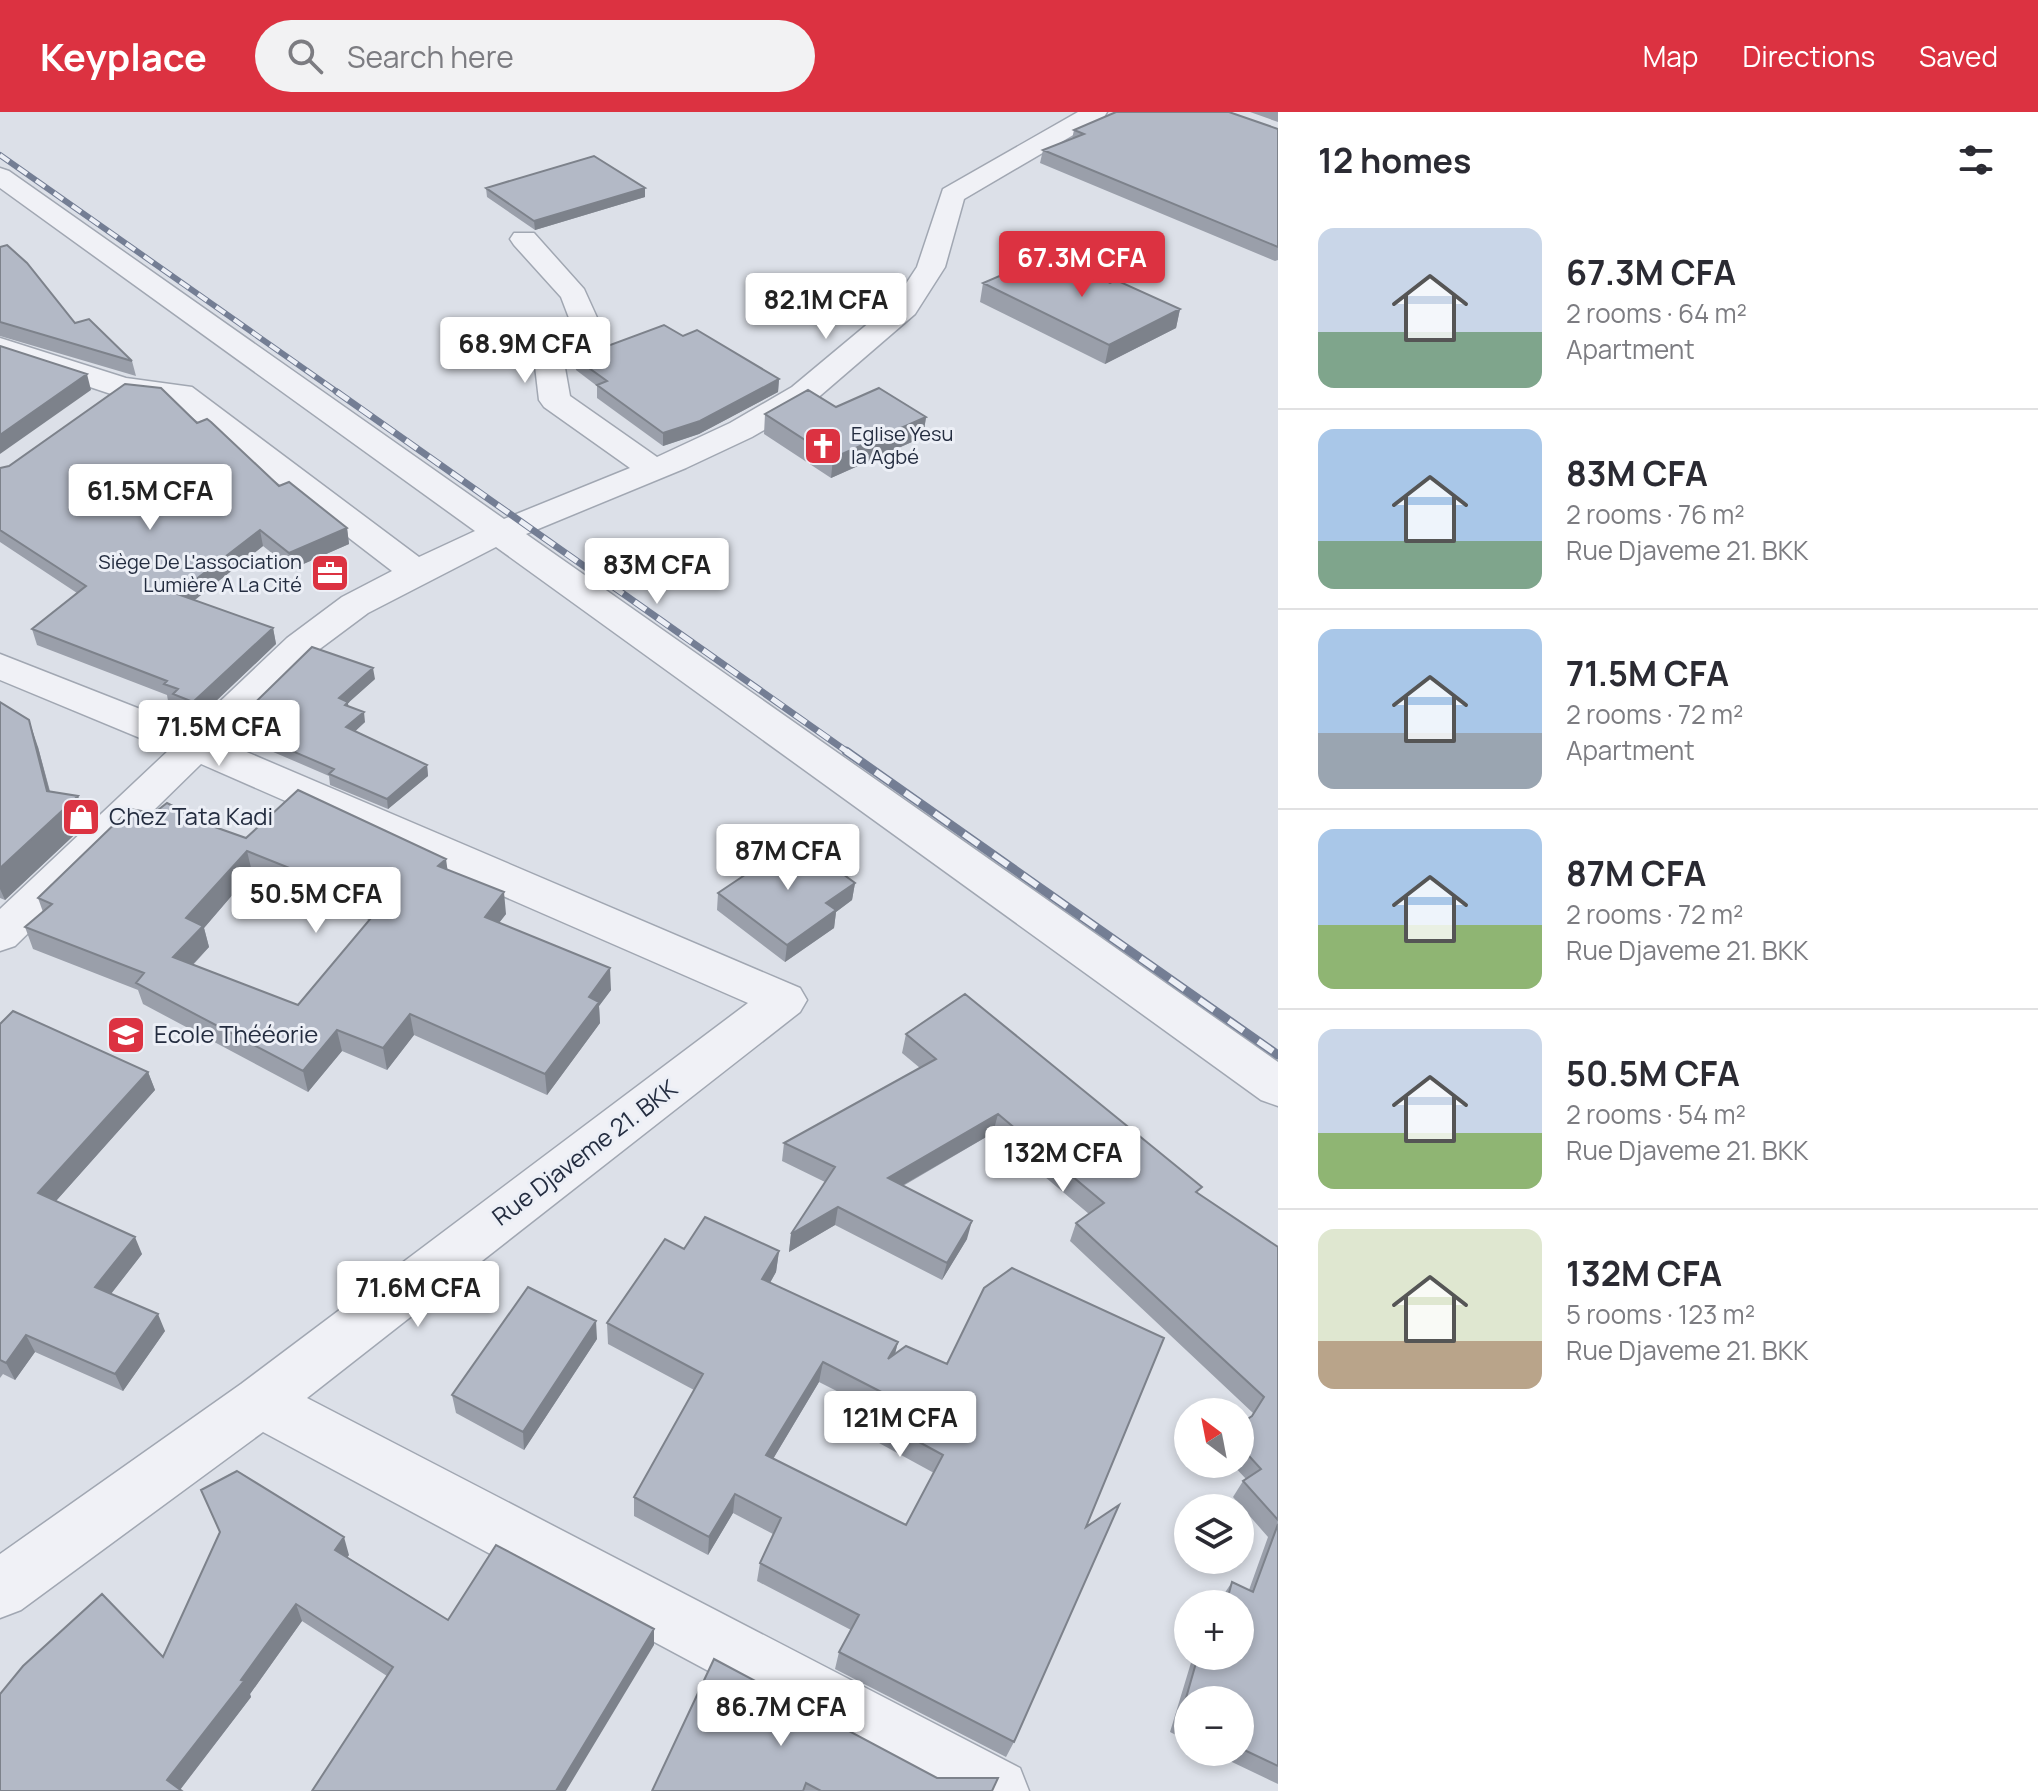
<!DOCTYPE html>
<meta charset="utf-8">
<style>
:root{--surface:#fff;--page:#f2f2f3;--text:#2b2b33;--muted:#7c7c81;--line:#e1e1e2;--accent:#dc3241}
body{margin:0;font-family:Manrope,sans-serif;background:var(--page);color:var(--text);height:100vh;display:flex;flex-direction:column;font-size:30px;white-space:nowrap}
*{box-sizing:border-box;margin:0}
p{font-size:26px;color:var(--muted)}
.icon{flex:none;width:44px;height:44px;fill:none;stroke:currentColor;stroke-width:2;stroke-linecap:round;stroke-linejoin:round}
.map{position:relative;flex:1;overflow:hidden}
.drawer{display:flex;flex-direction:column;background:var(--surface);width:760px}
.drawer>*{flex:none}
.needle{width:52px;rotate:328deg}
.fabs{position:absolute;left:1174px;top:1286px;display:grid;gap:16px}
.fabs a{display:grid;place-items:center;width:80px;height:80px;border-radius:50%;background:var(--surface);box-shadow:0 4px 12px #0003;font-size:40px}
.price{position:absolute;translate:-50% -68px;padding:0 18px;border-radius:8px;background:#fff;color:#222;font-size:26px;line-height:52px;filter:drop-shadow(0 2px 4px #0008)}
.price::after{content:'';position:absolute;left:50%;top:48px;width:24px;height:18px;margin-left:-12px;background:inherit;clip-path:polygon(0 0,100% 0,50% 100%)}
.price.selected{background:var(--accent);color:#fff}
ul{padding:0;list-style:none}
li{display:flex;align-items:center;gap:24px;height:200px;padding:0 40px}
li+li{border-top:2px solid var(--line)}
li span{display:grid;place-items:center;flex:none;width:224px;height:160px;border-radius:16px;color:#555}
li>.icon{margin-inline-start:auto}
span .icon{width:96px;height:96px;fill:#fffc;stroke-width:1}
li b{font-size:34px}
h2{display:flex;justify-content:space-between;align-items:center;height:96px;padding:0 40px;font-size:34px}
header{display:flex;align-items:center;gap:48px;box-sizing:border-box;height:112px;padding:0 40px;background:var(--accent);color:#fff}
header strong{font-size:38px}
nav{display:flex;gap:44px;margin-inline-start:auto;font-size:28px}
.search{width:560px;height:72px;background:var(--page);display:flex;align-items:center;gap:20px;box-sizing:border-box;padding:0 28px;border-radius:44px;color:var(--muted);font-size:30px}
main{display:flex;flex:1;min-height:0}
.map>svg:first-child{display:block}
</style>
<header>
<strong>Keyplace</strong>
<div class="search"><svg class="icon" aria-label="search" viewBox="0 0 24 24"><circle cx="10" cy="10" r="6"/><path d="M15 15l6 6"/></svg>Search here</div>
<nav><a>Map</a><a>Directions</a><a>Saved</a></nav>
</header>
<main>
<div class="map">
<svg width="1278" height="1679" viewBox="0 0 1278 1679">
<rect width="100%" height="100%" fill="#dce0e8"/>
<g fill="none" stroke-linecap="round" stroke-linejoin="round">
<defs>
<path id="street" d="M1078 0H1107L1104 5 964 87 945 155 915 202 814 289 752 325 686 356 526 422 1278 950V994L1261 988 496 435 368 501 313 542 223 630 800 876 807 888 800 900 307 1286 1020 1656 1029 1679H932L263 1320 21 1498 0 1506V1442L241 1272 748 891 201 652 15 834 0 839V797L169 638 0 568V542L191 617 287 526 342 485 392 459 172 290 111 282 0 245V226L126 266 192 275 419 445 475 419 0 76V56L9 59 504 407 630 356 544 295 539 288 535 254 574 219 561 185 514 133 510 127 514 121H534L584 177 604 221 565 256 570 284 657 345 730 311 792 275 894 190 917 155 943 77Z"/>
</defs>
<use href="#street" stroke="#a1a7b2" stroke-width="3"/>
<use href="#street" fill="#f0f1f6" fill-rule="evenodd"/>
<defs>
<path id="rail-far2" d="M0 43 340 282"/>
<path id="rail-far1" d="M337 280 849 641"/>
<path id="rail" d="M846 639 1278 943"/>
</defs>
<use href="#rail-far2" stroke="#747e94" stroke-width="6"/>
<use href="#rail-far1" stroke="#747e94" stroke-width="7"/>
<use href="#rail" stroke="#747e94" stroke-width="9"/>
<use href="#rail-far2" stroke="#eceff6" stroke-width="4" stroke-dasharray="11" stroke-linecap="butt"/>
<use href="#rail-far1" stroke="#eceff6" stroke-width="5" stroke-dasharray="14" stroke-linecap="butt"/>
<use href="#rail" stroke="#eceff6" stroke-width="6" stroke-dasharray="18" stroke-linecap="butt"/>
</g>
<path fill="#9a9faa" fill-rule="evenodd" d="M1250 0H1278V10Z
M1278 17V148L1275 149 1040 51 1043 38 1072 27 1074 18Z
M486 76 645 85 535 118 487 85Z
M0 135 75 211 132 249 136 264 0 224Z
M983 171H1110L1180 197 1176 216 1105 252 980 190Z
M683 224 779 267 778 280 699 322 663 334 597 286V274L576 258 575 246Z
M836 295 926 305 923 325 831 366 764 322 765 302Z
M197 311 279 374 347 416 349 432 292 457 263 434 194 488 273 516 276 532 197 607 178 599 176 592 168 589 167 583 37 533 32 517 77 481 0 430V356Z
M375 567 348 591V594L365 610 355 619 427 653 428 664 388 697 330 673 329 664 234 623 232 613Z
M0 590 38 635 50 679 78 684 87 711 5 788 0 786Z
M212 714 246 726 447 758 506 802 499 811 611 878 599 894 600 911 547 983 414 923 387 958 342 939 308 980 143 892 138 878 33 837 25 815 43 800 38 786ZM252 760 369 808 298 893 193 853 209 835 204 816Z
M855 771 852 788 836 800 834 816 785 850 717 798 718 781Z
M0 912 148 960 155 978 56 1089 142 1142 111 1182 165 1219 123 1279 35 1240 15 1268 3 1262 0 1266Z
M906 922 1199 1082 1278 1135V1672L1211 1640H1240V1588H1188V1629L1170 1620 1193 1544H1240V1492H1220L1222 1485 1232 1470 1249 1478 1268 1425 1233 1385 1243 1369 1246 1367 1232 1352H1240V1312L1252 1304 1253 1301 1070 1129 1076 1111 1089 1102 993 1021 903 1074 967 1127 942 1168 835 1113 789 1140 791 1122 825 1070 782 1049 784 1031 920 956 902 941Z
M684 1137 779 1139 776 1160 770 1171 898 1230 895 1241 1086 1415 1014 1630 1006 1645 835 1557 839 1540 851 1518 757 1469 760 1451 773 1422 733 1401 708 1443 634 1404V1385L694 1278 608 1232 607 1211ZM819 1270 888 1305 884 1311 879 1331 934 1361 906 1413 773 1347Z
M597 1227 524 1338 456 1301 452 1283Z
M349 1443 347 1445 448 1508 654 1533 387 1564 302 1509 250 1582 251 1585 180 1678 0 1679 163 1545Z
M714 1547 937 1666 992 1679H652Z"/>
<path fill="#7d828b" d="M645 76V85L535 118 534 109Z
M1180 197 1176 216 1105 252 1109 233Z
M87 262 91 278 0 342V323Z
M779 267 778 280 699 322 663 334V321Z
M926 305 923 325 831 366 833 346Z
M347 416 349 432 292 457 289 441Z
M260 418 263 434 181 499 177 482Z
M273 516 276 532 197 607 193 590Z
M373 556 375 567 348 591 349 601 339 586Z
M364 600 365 610 348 626 346 615Z
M29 608 38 635 56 704 78 684 87 711 5 788 0 777V756L47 679Z
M427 653 428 664 388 697 387 687Z
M247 739 252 760 204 816 209 835 179 867 173 845 186 806Z
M446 747 449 768 438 754Z
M855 771 852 788 836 800 834 816 785 850 787 833 826 791Z
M504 780 506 802 487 826 485 805Z
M610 856 611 878 599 894 600 911 547 983 545 962 589 885Z
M410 902 414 923 387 958 383 936Z
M337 918 342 939 308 980 303 959Z
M148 960 155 978 47 1099 38 1081Z
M998 1002 993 1021 884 1084 888 1066Z
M838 1095 835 1113 789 1140 791 1122Z
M972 1109 967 1127 942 1168 947 1151Z
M135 1125 142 1142 103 1192 95 1175Z
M779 1139 776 1160 760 1188 762 1167Z
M158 1202 165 1219 123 1279 115 1262Z
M596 1209 597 1227 524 1338 523 1320Z
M26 1223 35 1240 15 1268 6 1251Z
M898 1230 893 1250 888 1247Z
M823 1250 819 1270 764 1362 766 1343Z
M735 1382 733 1401 708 1443 709 1425Z
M344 1425 349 1443 341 1455 335 1438Z
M296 1492 302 1509 250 1582 251 1585 179 1679 167 1668Z
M654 1517V1533L566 1679H556Z"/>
<path fill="#b3b9c6" stroke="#7d828b" stroke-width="2" fill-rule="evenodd" d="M1116 0H1229L1278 17V135L1043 38 1084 22 1074 18Z
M594 44 645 76 534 109 486 76Z
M7 133 27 151 75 211 89 207 132 249 0 210V135Z
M1051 142 1110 171 1116 168 1180 197 1109 233 983 171Z
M664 213 683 224 697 218 779 267 700 309 663 321 597 273 607 269 575 246Z
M0 234 87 262 0 323Z
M125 272 161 276 197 311 207 307 211 310 279 374 289 370 347 416 289 441 260 418 177 482 273 516 193 590 173 582 178 577 164 572 167 569 32 517 86 474 0 418V356L9 354Z
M879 276 926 305 833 346 765 302 808 278 836 295Z
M312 535 373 556 339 586 348 590 345 593 364 600 346 615 427 653 387 687 329 662 334 657 232 613Z
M0 590 29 608 47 679 78 684 0 756Z
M298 678 446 747 438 754 504 780 485 805 610 856 589 885 599 890 545 962 410 902 383 936 337 918 303 959 136 871 144 861 25 815 52 792 38 786 130 697 154 701 167 691 212 714 246 726ZM247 739 382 793 298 893 173 845 203 814 186 806Z
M797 728 855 771 826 791 836 798 787 833 718 781Z
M965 882 1202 1075 1196 1080 1278 1135V1408L1243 1369 1261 1357 1240 1334V1312L1252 1304 1264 1285 1076 1111 1104 1091 998 1002 888 1066 972 1109 947 1151 838 1095 791 1122 835 1055 784 1031 936 947 906 922Z
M13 899 148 960 38 1081 135 1125 95 1175 158 1202 115 1262 26 1223 6 1251 0 1248V912Z
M705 1105 779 1139 762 1167 898 1230 888 1247 906 1234 947 1252 984 1176 1012 1156 1164 1226 1086 1415 1119 1393 1014 1630 839 1540 859 1503 760 1451 781 1406 735 1382 709 1425 634 1385 703 1262 607 1211 665 1127 684 1137ZM823 1250 897 1288 884 1311 943 1343 906 1413 766 1343Z
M528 1175 596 1209 523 1320 452 1283Z
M237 1359 344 1425 335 1438 448 1508 496 1433 654 1517 556 1679H312L393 1555 296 1492 241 1568 244 1569 167 1668 182 1679H0V1582L23 1554 102 1482 163 1545 220 1420 201 1378Z
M1278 1412V1654L1240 1636V1588H1188V1611L1180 1607 1198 1544H1240V1492H1226L1232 1470 1253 1480Z
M714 1547 937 1666H998L992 1679H821L806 1671 803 1679H652Z"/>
<defs>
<symbol id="church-square" viewBox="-11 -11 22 22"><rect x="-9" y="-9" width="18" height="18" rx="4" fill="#dc3241" stroke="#eceff6"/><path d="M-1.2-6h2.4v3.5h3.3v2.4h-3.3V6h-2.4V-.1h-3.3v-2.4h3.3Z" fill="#fff"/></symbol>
<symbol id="office-square" viewBox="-11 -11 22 22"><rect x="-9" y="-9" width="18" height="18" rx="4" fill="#dc3241" stroke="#eceff6"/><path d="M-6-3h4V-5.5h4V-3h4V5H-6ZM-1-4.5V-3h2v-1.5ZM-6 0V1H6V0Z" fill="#fff"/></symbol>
<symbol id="shop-square" viewBox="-11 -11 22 22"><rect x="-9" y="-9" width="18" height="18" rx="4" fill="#dc3241" stroke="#eceff6"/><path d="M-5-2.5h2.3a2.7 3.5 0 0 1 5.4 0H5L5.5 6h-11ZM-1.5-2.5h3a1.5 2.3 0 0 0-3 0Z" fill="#fff"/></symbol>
<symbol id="school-square" viewBox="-11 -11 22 22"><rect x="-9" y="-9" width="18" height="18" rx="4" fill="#dc3241" stroke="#eceff6"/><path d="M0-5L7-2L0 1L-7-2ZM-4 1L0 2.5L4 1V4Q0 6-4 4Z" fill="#fff"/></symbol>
</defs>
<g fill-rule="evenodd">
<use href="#church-square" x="801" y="312" width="44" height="44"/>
<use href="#office-square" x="308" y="439" width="44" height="44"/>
<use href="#shop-square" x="59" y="683" width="44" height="44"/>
<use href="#school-square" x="104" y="901" width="44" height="44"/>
</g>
<g text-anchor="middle" stroke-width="6" stroke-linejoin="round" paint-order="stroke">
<g font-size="20" fill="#242d40" stroke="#eceff6" text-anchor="start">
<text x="851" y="329">Eglise Yesu<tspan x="851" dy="23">la Agbé</tspan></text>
<text x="302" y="457" text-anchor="end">Siège De L'association<tspan x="302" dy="23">Lumière A La Cité</tspan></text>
</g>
<g font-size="24" fill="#242d40" stroke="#eceff6" text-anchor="start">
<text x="109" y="713">Chez Tata Kadi</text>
<text x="154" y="931">Ecole Thééorie</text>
</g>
<g font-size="24" fill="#242d40" stroke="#eceff6">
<text transform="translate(585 1041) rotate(-37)" y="8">Rue Djaveme 21. BKK</text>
</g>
</g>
</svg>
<div class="fabs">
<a><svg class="needle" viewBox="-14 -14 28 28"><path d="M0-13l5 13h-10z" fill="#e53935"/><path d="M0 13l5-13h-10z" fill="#7c7c81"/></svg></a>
<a><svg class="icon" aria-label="layers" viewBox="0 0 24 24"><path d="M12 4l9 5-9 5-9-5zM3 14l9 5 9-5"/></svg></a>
<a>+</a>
<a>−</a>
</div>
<b class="price selected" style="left:1082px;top:187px">67.3M CFA</b>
<b class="price" style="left:826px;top:229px">82.1M CFA</b>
<b class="price" style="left:525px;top:273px">68.9M CFA</b>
<b class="price" style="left:150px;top:420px">61.5M CFA</b>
<b class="price" style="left:657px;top:494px">83M CFA</b>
<b class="price" style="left:219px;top:656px">71.5M CFA</b>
<b class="price" style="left:788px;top:780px">87M CFA</b>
<b class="price" style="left:316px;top:823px">50.5M CFA</b>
<b class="price" style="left:1063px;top:1082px">132M CFA</b>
<b class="price" style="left:418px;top:1217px">71.6M CFA</b>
<b class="price" style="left:900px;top:1347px">121M CFA</b>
<b class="price" style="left:781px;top:1636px">86.7M CFA</b>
</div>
<section class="drawer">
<h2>12 homes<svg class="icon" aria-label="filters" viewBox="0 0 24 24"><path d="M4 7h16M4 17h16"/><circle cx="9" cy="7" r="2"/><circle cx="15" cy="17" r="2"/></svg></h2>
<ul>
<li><span style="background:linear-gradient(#c9d6e8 65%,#7fa58c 0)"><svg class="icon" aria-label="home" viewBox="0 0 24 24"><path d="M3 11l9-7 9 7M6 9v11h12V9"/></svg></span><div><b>67.3M CFA</b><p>2 rooms · 64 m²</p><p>Apartment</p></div></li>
<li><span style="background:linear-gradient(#a9c7e8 70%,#7fa58c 0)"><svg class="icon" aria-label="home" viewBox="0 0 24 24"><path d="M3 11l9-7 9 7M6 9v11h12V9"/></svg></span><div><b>83M CFA</b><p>2 rooms · 76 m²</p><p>Rue Djaveme 21. BKK</p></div></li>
<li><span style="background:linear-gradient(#a9c7e8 65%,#9aa5b1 0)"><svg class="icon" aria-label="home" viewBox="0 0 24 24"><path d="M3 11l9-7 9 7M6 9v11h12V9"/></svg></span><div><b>71.5M CFA</b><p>2 rooms · 72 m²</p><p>Apartment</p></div></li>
<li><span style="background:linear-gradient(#a9c7e8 60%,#8fb573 0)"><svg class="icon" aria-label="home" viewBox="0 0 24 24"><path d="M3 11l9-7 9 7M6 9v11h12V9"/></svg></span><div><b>87M CFA</b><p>2 rooms · 72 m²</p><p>Rue Djaveme 21. BKK</p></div></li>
<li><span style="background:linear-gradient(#c9d6e8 65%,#8fb573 0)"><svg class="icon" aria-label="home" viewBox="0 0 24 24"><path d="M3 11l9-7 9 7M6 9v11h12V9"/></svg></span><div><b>50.5M CFA</b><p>2 rooms · 54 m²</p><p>Rue Djaveme 21. BKK</p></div></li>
<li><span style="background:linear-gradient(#dfe7d0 70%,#b9a48a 0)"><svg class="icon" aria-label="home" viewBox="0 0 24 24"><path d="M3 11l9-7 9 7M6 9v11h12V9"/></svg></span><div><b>132M CFA</b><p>5 rooms · 123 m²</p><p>Rue Djaveme 21. BKK</p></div></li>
</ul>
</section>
</main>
